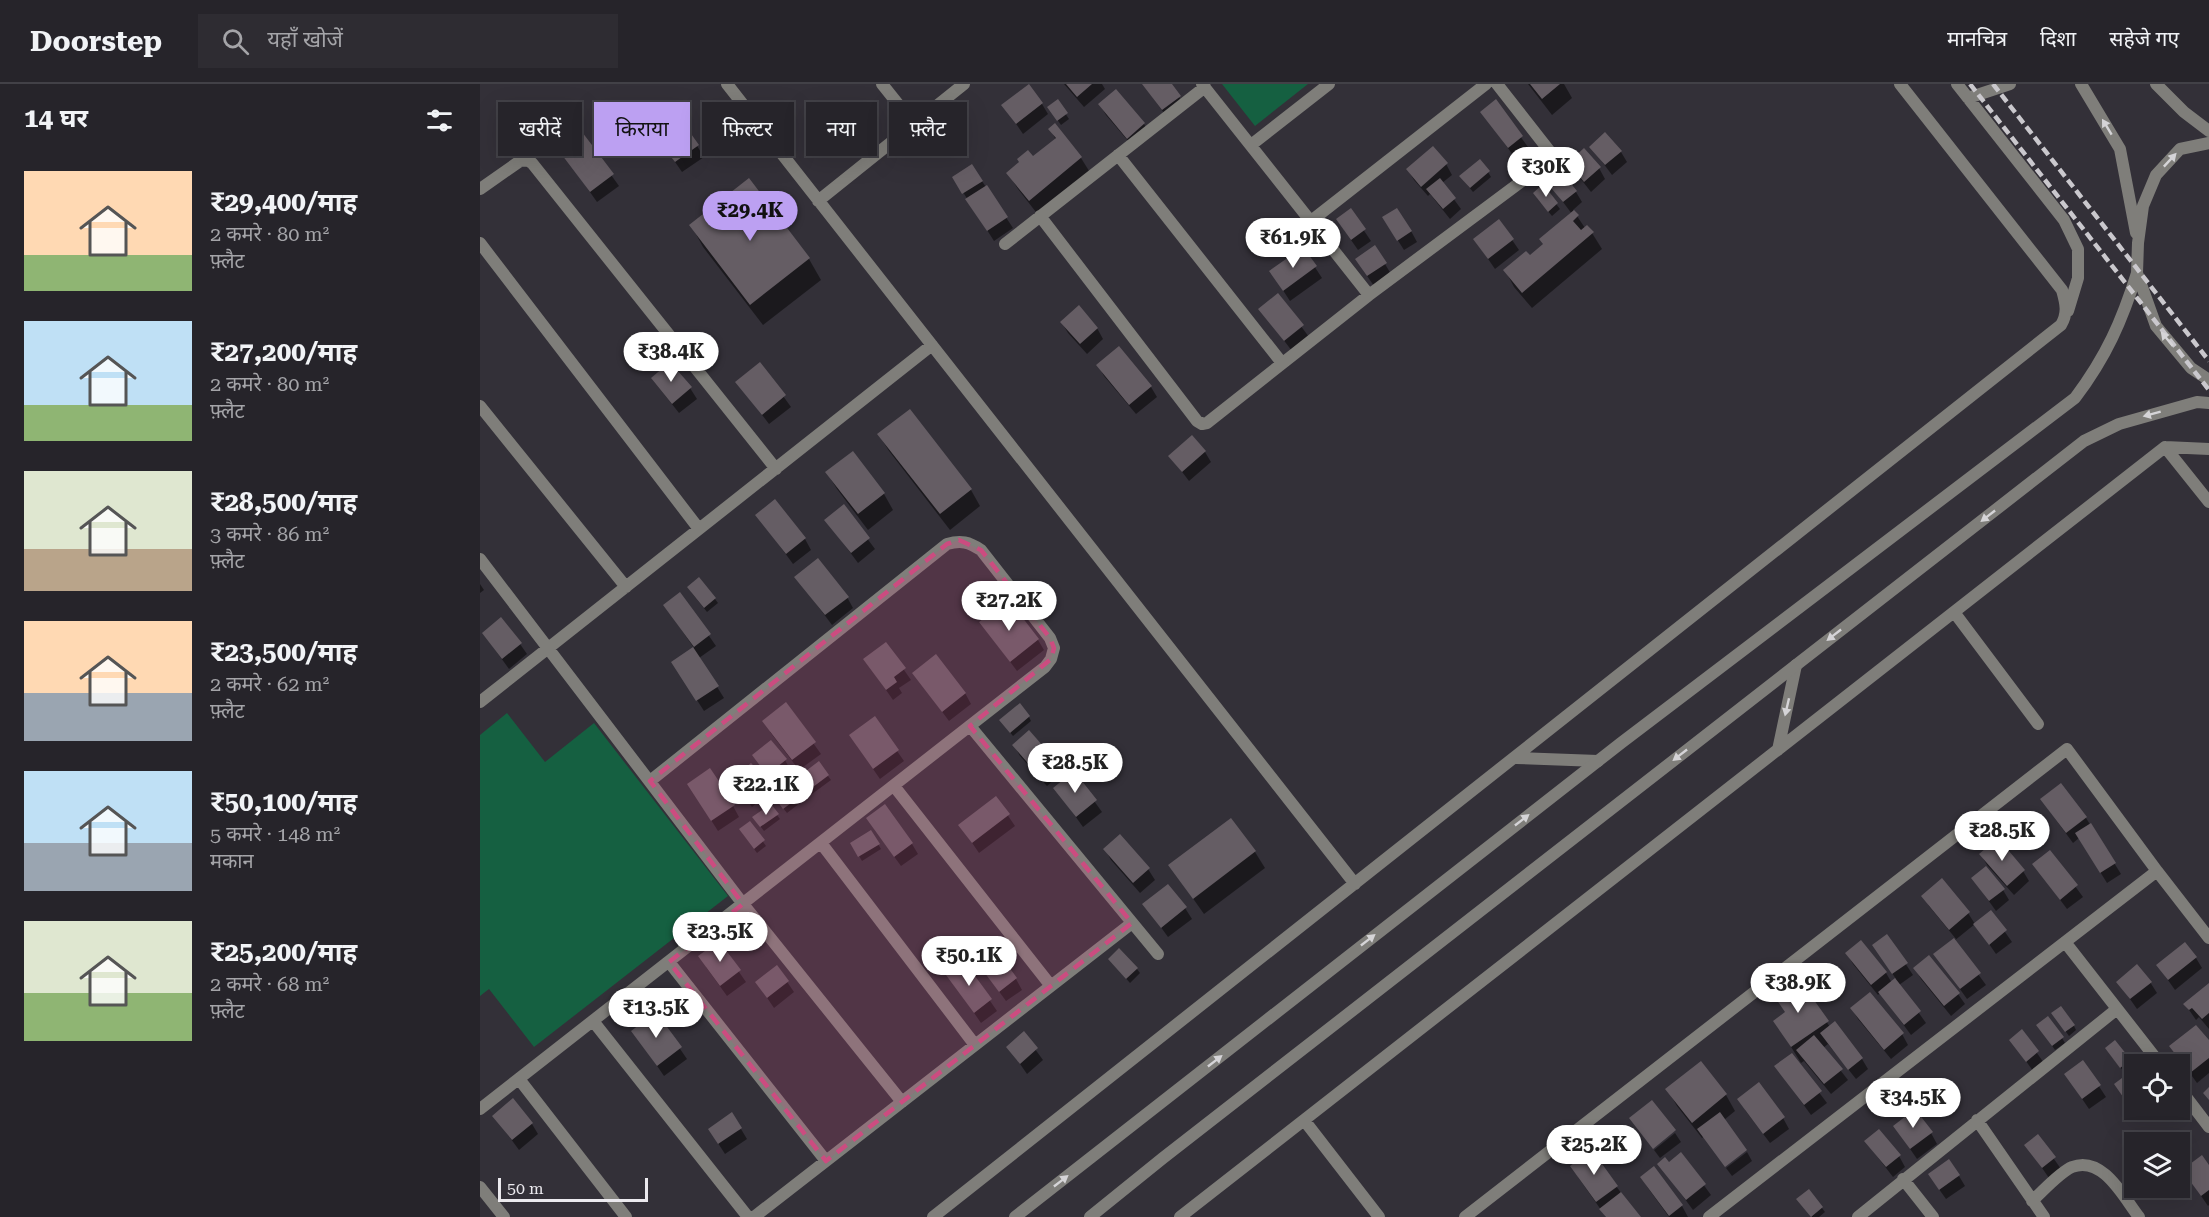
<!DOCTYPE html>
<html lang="hi">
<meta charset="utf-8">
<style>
:root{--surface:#26242a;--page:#2e2c32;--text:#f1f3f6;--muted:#a4a4a8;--line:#424147;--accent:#bca0f2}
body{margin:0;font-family:"Roboto Serif","Noto Sans Devanagari",serif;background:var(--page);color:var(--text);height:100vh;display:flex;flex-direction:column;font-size:22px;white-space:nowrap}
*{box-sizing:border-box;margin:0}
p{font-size:20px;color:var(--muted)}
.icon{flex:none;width:33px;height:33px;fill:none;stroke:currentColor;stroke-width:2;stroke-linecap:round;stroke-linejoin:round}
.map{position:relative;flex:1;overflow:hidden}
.drawer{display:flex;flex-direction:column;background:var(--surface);width:480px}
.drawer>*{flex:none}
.guide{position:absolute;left:18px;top:18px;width:570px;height:54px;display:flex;gap:12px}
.tools{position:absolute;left:1644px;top:970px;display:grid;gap:12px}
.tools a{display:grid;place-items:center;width:66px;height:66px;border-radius:0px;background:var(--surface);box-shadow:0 6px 24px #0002,0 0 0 2px var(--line);font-size:30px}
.scale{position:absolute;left:18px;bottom:15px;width:150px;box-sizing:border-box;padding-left:6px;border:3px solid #ebe9ee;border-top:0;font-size:16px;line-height:21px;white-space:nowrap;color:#ebe9ee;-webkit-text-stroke:4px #333038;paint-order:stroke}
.price{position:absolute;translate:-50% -51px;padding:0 14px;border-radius:21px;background:#fff;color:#222;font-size:20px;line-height:39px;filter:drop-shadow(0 2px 3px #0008)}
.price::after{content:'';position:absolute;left:50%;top:36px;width:18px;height:14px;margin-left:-9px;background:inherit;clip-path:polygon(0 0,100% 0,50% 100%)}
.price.current{background:var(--accent);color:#111}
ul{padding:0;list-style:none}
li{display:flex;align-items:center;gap:18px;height:150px;padding:0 24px}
li span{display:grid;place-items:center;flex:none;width:168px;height:120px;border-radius:0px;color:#555}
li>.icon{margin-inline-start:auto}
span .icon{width:72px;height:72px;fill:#fffc;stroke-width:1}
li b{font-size:26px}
h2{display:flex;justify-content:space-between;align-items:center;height:72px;padding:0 24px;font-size:26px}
.chip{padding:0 21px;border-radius:0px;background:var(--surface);box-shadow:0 6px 24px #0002,0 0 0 2px var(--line);font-size:21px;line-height:54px}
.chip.current{background:var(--accent);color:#111}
header{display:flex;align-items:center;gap:36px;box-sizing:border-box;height:84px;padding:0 30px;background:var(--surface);border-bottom:2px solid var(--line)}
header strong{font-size:28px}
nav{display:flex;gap:33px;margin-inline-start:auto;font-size:21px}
.search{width:420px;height:54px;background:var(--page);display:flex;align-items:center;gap:15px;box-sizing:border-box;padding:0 21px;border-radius:0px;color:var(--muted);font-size:22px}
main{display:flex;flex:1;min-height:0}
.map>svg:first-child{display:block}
</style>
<header>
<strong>Doorstep</strong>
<div class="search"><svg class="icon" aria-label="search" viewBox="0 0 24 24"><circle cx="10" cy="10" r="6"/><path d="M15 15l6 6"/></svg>यहाँ खोजें</div>
<nav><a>मानचित्र</a><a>दिशा</a><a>सहेजे गए</a></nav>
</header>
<main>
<section class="drawer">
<h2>14 घर<svg class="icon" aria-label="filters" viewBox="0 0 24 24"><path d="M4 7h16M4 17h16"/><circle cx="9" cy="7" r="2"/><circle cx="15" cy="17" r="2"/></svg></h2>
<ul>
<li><span style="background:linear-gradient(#ffd9b3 70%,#8fb573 0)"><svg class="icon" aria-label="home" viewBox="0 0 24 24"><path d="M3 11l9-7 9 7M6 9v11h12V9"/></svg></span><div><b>₹29,400/माह</b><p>2 कमरे · 80 m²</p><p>फ़्लैट</p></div></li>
<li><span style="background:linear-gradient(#bfe0f5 70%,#8fb573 0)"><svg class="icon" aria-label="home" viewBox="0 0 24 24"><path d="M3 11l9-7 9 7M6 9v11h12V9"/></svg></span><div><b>₹27,200/माह</b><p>2 कमरे · 80 m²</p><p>फ़्लैट</p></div></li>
<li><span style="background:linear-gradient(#dfe7d0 65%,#b9a48a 0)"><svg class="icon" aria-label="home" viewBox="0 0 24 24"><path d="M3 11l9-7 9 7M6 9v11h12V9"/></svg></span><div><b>₹28,500/माह</b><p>3 कमरे · 86 m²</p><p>फ़्लैट</p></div></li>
<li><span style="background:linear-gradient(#ffd9b3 60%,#9aa5b1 0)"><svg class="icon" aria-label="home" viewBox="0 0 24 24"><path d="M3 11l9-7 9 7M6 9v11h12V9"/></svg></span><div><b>₹23,500/माह</b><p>2 कमरे · 62 m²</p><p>फ़्लैट</p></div></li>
<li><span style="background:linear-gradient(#bfe0f5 60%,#9aa5b1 0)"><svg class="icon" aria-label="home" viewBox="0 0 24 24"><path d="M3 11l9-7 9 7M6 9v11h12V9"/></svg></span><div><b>₹50,100/माह</b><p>5 कमरे · 148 m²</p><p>मकान</p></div></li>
<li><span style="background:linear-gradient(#dfe7d0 60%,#8fb573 0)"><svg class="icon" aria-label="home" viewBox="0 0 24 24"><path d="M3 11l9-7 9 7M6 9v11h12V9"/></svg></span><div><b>₹25,200/माह</b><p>2 कमरे · 68 m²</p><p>फ़्लैट</p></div></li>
</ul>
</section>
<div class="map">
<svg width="1729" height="1133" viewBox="0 0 1729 1133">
<rect width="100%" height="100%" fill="#333038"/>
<path fill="#156041" d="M742 0H828L775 42Z
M27 629 65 678 114 639 248 812 54 963 9 905 0 912V651Z"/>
<path fill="#0007" d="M584 0H622L625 5 604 23Z
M663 0H690L706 23 689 36Z
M1048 0H1084L1092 14 1072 31Z
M577 17 589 35 581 41 572 28Z
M1015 18 1048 63 1035 74 1002 28Z
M562 20 568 30 543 50 523 21Z
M620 21 664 40 670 50 654 64 626 31Z
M575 41 601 74 611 90 559 132 538 105 528 89 553 74 576 56 570 45Z
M99 46 139 102 117 118 78 63Z
M209 49 224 73 202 88 193 75Z
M1111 63 1141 68 1147 78 1132 91Z
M966 80 972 91 962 99 981 125 970 135 950 110 948 112 934 96 928 86Z
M1089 80 1119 84 1125 95 1111 108Z
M492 82 533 144 514 157 474 94Z
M1008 88 1011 93 993 108 984 97Z
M1068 98 1096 108 1102 118 1093 126 1105 144 1112 149 1122 165 1052 224 1034 203 1025 186 1050 174 1064 161 1092 130Z
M1063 103 1080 125 1072 132 1057 114Z
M870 126 891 157 878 166 864 146Z
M1019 137 1039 166 1015 185 995 156Z
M211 141 329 175 341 196 283 241 223 163Z
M910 144 931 147 937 158 924 166Z
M823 165 842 194 810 217 791 188Z
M905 180 911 190 894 202 883 186Z
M798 211 829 253 812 267 780 225Z
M582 239 617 244 623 255 607 270 588 249Z
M280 280 311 323 289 340 257 298Z
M618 281 671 303 677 313 656 330 624 292Z
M172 295 210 304 217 315 199 329Z
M399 351 491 406 500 422 470 446 409 367Z
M725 368 731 378 709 397 690 372Z
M347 389 404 410 413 426 388 446 357 405Z
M363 422 395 465 378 479 346 436Z
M277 431 325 455 331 466 313 480Z
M316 493 367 513 373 524 352 541Z
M0 500 4 506 0 509Z
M211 508 235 515 238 519 227 528Z
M200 510 236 562 219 574 244 614 224 627 193 579 214 564 185 522Z
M520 531 558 556 564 566 537 587 501 539Z
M3 549 40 560 47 570 29 585Z
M406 560 431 596 419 604 422 609 413 616 385 576Z
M434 590 485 609 491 620 469 637Z
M306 621 341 670 319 686 290 648Z
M549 633 551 637 533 652 524 641Z
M394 634 424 677 400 695 377 662Z
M534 661 575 679 582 689 567 702 540 672Z
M274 672 305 676 311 687 294 700Z
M271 681 291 707 272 723 253 697Z
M594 689 622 728 603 743 575 704Z
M348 692 351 696 332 710 323 698Z
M313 701 324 716 307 729 298 718Z
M1581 701 1606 734 1641 790 1627 799 1599 754 1593 759 1568 725Z
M215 711 253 722 259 733 238 747Z
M516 714 535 742 499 769 480 741Z
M297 731 300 735 284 747 277 738Z
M751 736 775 768 785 784 724 830 690 782Z
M270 739 286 762 277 769 263 750Z
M394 745 432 760 438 770 421 782Z
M391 748 401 765 382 777 372 760Z
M625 765 668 785 675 796 660 809 631 776Z
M1570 768 1603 813 1587 825 1554 781Z
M1501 771 1543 787 1549 797 1534 811 1507 781Z
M1493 795 1523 806 1529 816 1516 827Z
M1443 812 1488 829 1495 840 1474 857 1506 901 1487 915 1455 870 1476 855 1449 822Z
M664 820 705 824 712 835 688 853Z
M1511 828 1532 858 1516 870 1495 840Z
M1407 852 1433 891 1419 901 1446 939 1431 951 1400 909 1398 911 1373 880 1367 870 1406 889 1412 899 1416 895 1394 862Z
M239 859 266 898 247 912 226 883Z
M1716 874 1722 884 1695 906 1678 882Z
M629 875 657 885 660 889 650 899Z
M484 879 517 927 501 939 468 891Z
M499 880 536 895 542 906 526 917Z
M297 883 314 908 294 924 277 899Z
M1435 885 1478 910 1485 920 1471 932 1441 895Z
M1319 897 1350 943 1382 975 1388 985 1376 995 1348 960 1343 964 1368 996 1351 1010 1324 977 1321 979 1295 937 1306 929Z
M1638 898H1670L1677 909 1657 925Z
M1729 900V945L1719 933 1716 936 1705 920Z
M1372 925 1422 950 1428 961 1411 975 1378 935Z
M176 930 207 975 184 992 153 947Z
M1576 934 1594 942 1596 946 1589 952Z
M1561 946 1582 954 1585 959 1575 966Z
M1542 948 1564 979 1553 987 1531 956Z
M544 950 563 976 547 990 528 963Z
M1729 959V989L1717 999 1691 963Z
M1630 970 1649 977 1652 981 1644 988Z
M1311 971 1347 1019 1331 1031 1296 983Z
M1603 978 1626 1013 1609 1025 1592 1000Z
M1221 979 1246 1011 1255 1027 1222 1054 1197 1022 1187 1005Z
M1654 987V1026H1659L1655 1029 1636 1001Z
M1265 1026 1303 1034 1309 1045 1290 1059Z
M14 1032 52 1040 58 1050 39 1066Z
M1415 1043 1451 1049 1457 1060 1437 1075Z
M261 1045 267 1055 245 1070 236 1056Z
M1195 1049 1201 1058 1180 1074 1174 1066Z
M1558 1052 1581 1085 1569 1094 1546 1061Z
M1386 1058 1419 1072 1425 1083 1413 1093Z
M1267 1068 1272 1077 1252 1092 1246 1084Z
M1201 1070 1231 1111 1213 1126 1179 1080H1189Z
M1729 1083V1121L1728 1122 1704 1087Z
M1174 1084 1202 1122 1208 1133H1189L1168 1104 1162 1094Z
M1479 1092 1485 1102 1466 1115 1456 1101Z
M1098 1093 1136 1102 1159 1133H1126Z
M1321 1120 1342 1124 1345 1128 1339 1133H1332Z"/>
<path fill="#655d64" d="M549 0 563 19 536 40 521 21Z
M586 0H612L597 13Z
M662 0H692L701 12 682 26Z
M1050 0H1080L1062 15Z
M636 5 665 39 647 55 618 20Z
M578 15 588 29 577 37 567 23Z
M1016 15 1043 52 1028 64 1000 28Z
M575 39 602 73 549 117 526 89 539 78 537 75 548 66 553 72 576 54 568 45Z
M99 44 134 90 110 108 76 63Z
M209 47 219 61 195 78 185 65Z
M1125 48 1142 67 1125 81 1109 63Z
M953 62 968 79 941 103 926 85Z
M1104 64 1121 83 1104 98 1088 79Z
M1000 75 1010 87 990 104 979 92Z
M492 80 503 97 482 110 472 93Z
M1080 86 1097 107 1083 118 1066 98Z
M269 94 330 174 270 221 209 141Z
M960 94 976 114 963 125 946 105Z
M1063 100 1078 119 1068 128 1053 109Z
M507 101 528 133 507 147 485 115Z
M871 124 886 145 871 156 856 135Z
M917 124 932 147 917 157 902 133Z
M1094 126 1099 131 1093 137 1101 146 1107 141 1114 148 1042 209 1023 186 1046 167 1050 171 1063 160 1059 155Z
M1019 135 1034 155 1008 175 993 155Z
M895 161 907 179 887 192 875 175Z
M823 163 837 182 803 207 789 187Z
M798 209 824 241 804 257 778 225Z
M599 221 618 244 600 260 580 238Z
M639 262 672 302 649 321 616 281Z
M190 278 212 303 192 320 171 294Z
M280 278 306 311 282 331 255 298Z
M430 325 492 405 460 430 397 350Z
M712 351 726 367 702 388 688 372Z
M373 367 405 409 378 430 345 388Z
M295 415 326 454 306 470 275 431Z
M364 420 390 454 371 469 344 436Z
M338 474 369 513 345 531 314 493Z
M219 493 236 514 224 524 207 503Z
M200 508 231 550 214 563 183 521Z
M532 520 559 555 530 578 499 538 517 525 520 529Z
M21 533 42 559 22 575 2 549Z
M406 558 426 584 414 593 417 598 406 606 383 575Z
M213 563 239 602 216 617 191 578Z
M456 570 486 609 462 628 432 589Z
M306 618 336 658 312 676 282 637Z
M540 619 550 632 530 649 519 636Z
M395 632 419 666 393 685 369 651Z
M549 646 577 678 560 693 532 661Z
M291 656 307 675 287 691 272 671Z
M339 677 349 691 329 706 318 693Z
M271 679 286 695 265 714 251 697Z
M230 684 255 721 231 737 207 700Z
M594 687 617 716 596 733 573 704Z
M313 698 322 711 303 725 294 713Z
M1581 699 1607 733 1586 749 1560 715Z
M516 712 530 730 492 759 478 741Z
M291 720 299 730 280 743 272 733Z
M405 720 433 759 414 773 386 734Z
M751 734 776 767 713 815 688 781Z
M270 737 285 756 274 765 259 745Z
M1611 739 1636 779 1620 789 1595 749Z
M391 746 400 760 378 773 370 759Z
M640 750 670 784 653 799 623 765Z
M1518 754 1545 786 1527 802 1499 770Z
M1570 766 1598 801 1580 816 1552 780Z
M1506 782 1525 805 1509 817 1491 794Z
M1462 794 1490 828 1469 846 1441 812Z
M688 800 707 823 681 844 662 820Z
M1511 826 1527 846 1509 861 1493 840Z
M1407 850 1428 879 1412 890 1392 861Z
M1474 854 1501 889 1480 905 1453 870Z
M509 856 537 894 519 908 490 869Z
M1381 856 1407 888 1391 901 1365 869Z
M239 857 261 886 240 902 218 872Z
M1705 858 1717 873 1688 896 1676 881Z
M639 864 658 884 646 895 628 875Z
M1449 871 1480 909 1464 922 1433 884Z
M484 877 512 915 494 929 466 891Z
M1657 880 1672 898 1650 915 1636 898Z
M297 881 309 897 287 914 275 898Z
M1415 894 1441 927 1424 941 1398 908Z
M1319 895 1349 937 1311 963 1293 937 1305 928 1294 912Z
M1729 899V929L1722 935 1712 924 1709 926 1703 920Z
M1390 908 1424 949 1404 966 1370 924Z
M1581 922 1595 941 1585 948 1571 929Z
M176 928 202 963 177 982 151 947Z
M1568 932 1584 953 1572 962 1556 941Z
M1355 937 1383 974 1368 986 1340 949Z
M1716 941 1729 956V974L1710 989 1689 962Z
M1542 945 1559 967 1546 978 1529 956Z
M544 947 558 964 540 980 526 963Z
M1334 951 1363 985 1344 1000 1316 966Z
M1635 956 1651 976 1640 984 1625 964Z
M1312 969 1342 1007 1324 1021 1294 982Z
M1603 976 1621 1001 1602 1015 1584 990Z
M1221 977 1247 1010 1212 1039 1185 1005Z
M1654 985V1014L1648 1020 1634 1000Z
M1279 998 1305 1033 1283 1050 1257 1015Z
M1729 1003V1016L1723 1009Z
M33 1014 53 1039 32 1056 12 1032Z
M1172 1016 1196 1046 1173 1065 1149 1034Z
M1435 1025 1453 1048 1430 1065 1413 1042Z
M252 1028 262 1044 238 1060 228 1045Z
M1240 1028 1267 1066 1245 1083 1217 1045Z
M1399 1045 1421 1071 1406 1083 1384 1057Z
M1558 1050 1576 1073 1562 1084 1544 1061Z
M1112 1066 1138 1102 1116 1118 1090 1082Z
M1201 1068 1226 1100 1206 1116 1177 1080 1185 1073 1189 1078Z
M1722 1071 1729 1081V1106L1721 1112 1702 1086Z
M1469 1075 1480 1091 1459 1106 1448 1090Z
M1174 1082 1203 1121 1189 1132 1160 1093Z
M1329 1105 1343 1123 1331 1133 1316 1115Z
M1141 1108 1161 1133H1126L1119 1125Z"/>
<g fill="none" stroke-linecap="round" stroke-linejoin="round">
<path stroke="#7f7e7a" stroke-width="12" d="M247 0 875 800
M402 0 434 40
M722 0 889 211
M1477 0 1584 136 1598 165V194L1588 227
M1488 14 1530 0
M771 61 849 0
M638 71 802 279
M0 105 40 77 47 76 52 79 296 385
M338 117 484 0
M560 132 717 337 722 340 727 339 889 211 1070 76 1071 69 1017 0
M831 137 1006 0
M0 159 219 445
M525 160 725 3
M0 322 146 503
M1685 363 1729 418
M0 475 263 820 422 1018
M1474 528 1558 640
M0 618 452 261
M490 642 678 870
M1298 666 1316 581
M1036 674 1118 677
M414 702 571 902
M341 759 495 961
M1585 858 1681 981
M189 878 346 1077
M113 937 268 1133
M39 995 146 1133
M1700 1005 1729 1043
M0 1025 565 583 571 575 574 564 570 554 501 466C489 458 481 456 467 460L170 697
M824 1036 899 1133
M1497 1036 1564 1133
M1423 1095 1453 1133
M0 1103 24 1133
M1552 1117C1563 1107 1580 1088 1592 1083 1623 1071 1644 1114 1659 1133
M274 1133 652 839
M453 1133 1581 241C1588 229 1586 220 1582 206L1420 0
M700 1133 1685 363 1729 365
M985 1133 1587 665 1677 787 1729 854
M1229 1133 1677 787
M1378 1133 1637 925"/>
<path stroke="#7f7e7a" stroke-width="12" d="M1601 0 1640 65 1656 149
M1676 0 1704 28 1729 47
M1729 59 1700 65 1676 91 1663 122 1658 159 1657 189 1676 242 1711 284 1729 296
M535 1133 1141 659 1595 314C1626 273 1642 237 1657 189
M610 1133 683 1074 1604 357 1639 340 1717 318 1729 319"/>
<path stroke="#cac8cd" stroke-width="4.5" stroke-dasharray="9 4.5" stroke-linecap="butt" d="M1490 0 1729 306
M1513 0 1729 277"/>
</g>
<defs><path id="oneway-solid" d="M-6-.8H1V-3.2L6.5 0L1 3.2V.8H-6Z" transform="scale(1.5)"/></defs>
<g fill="#d5d4d7">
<use href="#oneway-solid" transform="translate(1627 43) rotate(-121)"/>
<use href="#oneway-solid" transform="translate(1690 76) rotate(-47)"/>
<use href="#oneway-solid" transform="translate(1687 255) rotate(-130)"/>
<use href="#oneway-solid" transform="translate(1672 330) rotate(165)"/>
<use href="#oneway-solid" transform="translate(1508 432) rotate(142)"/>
<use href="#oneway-solid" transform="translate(1354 551) rotate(142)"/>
<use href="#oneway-solid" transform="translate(1307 623) rotate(103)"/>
<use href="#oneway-solid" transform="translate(1200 671) rotate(142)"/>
<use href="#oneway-solid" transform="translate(1042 736) rotate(-38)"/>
<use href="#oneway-solid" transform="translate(888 856) rotate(-38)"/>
<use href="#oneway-solid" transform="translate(735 977) rotate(-38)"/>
<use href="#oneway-solid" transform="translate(581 1097) rotate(-38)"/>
</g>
<path fill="#cc4c80" fill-opacity="0.2" stroke="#cc4c80" stroke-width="4.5" stroke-dasharray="12 8" stroke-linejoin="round" d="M479 456 501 466 570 554 574 564 571 575 490 642 652 839 346 1077 189 878 263 820 170 697 467 460Z"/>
</svg>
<div class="tools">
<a><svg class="icon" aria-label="locate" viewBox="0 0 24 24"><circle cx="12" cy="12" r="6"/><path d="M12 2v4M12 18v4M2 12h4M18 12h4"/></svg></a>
<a><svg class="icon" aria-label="layers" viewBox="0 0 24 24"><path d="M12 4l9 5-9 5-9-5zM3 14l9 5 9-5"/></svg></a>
</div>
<div class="scale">50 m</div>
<b class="price" style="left:1066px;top:114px">₹30K</b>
<b class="price current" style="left:270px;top:158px">₹29.4K</b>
<b class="price" style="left:813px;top:185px">₹61.9K</b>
<b class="price" style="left:191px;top:299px">₹38.4K</b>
<b class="price" style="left:529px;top:548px">₹27.2K</b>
<b class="price" style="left:595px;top:710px">₹28.5K</b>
<b class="price" style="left:286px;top:732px">₹22.1K</b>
<b class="price" style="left:1522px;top:778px">₹28.5K</b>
<b class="price" style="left:240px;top:879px">₹23.5K</b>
<b class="price" style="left:489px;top:903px">₹50.1K</b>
<b class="price" style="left:1318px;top:930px">₹38.9K</b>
<b class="price" style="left:176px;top:955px">₹13.5K</b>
<b class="price" style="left:1433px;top:1045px">₹34.5K</b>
<b class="price" style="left:1114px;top:1092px">₹25.2K</b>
<div class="guide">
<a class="chip">खरीदें</a>
<a class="chip current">किराया</a>
<a class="chip">फ़िल्टर</a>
<a class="chip">नया</a>
<a class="chip">फ़्लैट</a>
</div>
</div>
</main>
